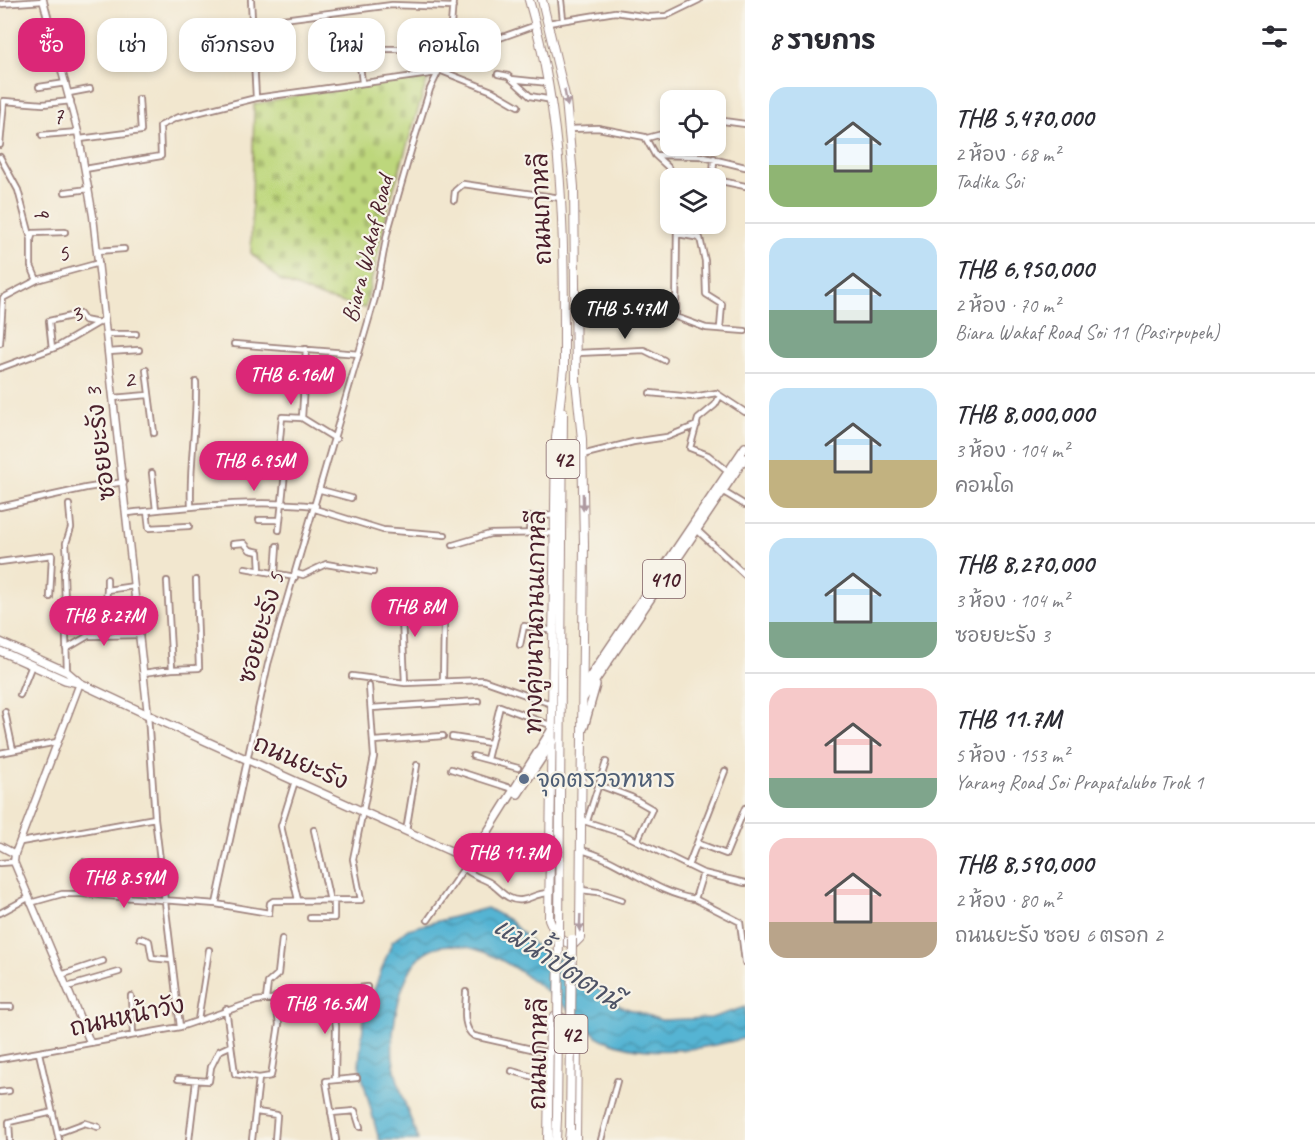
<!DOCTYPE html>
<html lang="th">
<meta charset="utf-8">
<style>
:root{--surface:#fff;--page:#f7f7f7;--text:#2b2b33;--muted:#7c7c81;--line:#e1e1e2;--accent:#db2777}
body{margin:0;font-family:Caveat,"Playpen Sans Thai",sans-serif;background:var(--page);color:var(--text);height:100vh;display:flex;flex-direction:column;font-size:22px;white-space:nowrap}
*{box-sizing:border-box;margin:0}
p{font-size:20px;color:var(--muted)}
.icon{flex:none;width:33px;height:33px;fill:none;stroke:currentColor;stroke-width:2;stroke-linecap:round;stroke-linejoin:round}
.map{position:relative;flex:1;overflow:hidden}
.side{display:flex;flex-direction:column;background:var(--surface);width:570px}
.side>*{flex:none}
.banner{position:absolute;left:18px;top:18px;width:570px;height:54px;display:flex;gap:12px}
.fabs{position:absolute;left:660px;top:90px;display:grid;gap:12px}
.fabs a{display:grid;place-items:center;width:66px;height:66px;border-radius:12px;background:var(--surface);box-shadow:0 3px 9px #0003;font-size:30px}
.price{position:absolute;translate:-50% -51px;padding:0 14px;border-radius:21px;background:var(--accent);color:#fff;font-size:20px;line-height:39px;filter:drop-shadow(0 2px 3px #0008)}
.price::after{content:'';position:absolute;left:50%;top:36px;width:18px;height:14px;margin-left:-9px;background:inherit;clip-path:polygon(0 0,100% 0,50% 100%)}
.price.active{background:#222;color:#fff}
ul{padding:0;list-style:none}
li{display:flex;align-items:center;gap:18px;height:150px;padding:0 24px}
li+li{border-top:2px solid var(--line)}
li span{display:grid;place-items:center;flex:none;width:168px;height:120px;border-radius:18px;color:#555}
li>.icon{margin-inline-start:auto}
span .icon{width:72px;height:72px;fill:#fffc;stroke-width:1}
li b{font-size:26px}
h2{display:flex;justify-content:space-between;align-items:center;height:72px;padding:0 24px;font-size:26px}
.chip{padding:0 21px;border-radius:18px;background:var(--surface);box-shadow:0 3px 9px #0003;font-size:21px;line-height:54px}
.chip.active{background:var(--accent);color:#fff}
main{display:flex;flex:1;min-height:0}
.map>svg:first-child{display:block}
</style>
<main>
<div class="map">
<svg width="745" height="1140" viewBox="0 0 745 1140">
<defs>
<pattern id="cemetery-stones" width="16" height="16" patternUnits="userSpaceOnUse" patternTransform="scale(1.5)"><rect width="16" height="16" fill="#bdd77c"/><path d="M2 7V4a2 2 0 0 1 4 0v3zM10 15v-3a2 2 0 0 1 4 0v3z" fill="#a4b86b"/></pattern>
<pattern id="water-waves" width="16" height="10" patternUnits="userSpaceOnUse" patternTransform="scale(1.5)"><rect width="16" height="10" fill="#54b4d3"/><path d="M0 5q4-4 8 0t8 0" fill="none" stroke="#4892ab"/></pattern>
</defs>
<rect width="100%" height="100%" fill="#f7f3e8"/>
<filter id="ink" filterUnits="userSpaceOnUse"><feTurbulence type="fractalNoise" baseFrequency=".0167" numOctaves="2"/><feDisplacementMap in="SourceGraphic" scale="12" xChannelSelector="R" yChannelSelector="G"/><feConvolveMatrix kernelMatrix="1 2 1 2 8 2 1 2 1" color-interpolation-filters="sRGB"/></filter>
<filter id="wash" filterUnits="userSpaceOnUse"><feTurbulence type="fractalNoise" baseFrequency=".008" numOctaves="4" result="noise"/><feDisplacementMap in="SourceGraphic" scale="24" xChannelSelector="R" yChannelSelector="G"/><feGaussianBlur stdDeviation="1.35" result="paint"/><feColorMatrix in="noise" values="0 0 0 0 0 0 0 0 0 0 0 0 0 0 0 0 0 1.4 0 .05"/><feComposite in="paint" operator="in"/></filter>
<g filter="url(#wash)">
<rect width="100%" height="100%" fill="#f2e7cf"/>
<path fill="url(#cemetery-stones)" stroke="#847b54" stroke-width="1.5" d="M428 77 389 204 365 308 324 298 281 281 251 253 254 104 347 86Z"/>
<path fill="url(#water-waves)" stroke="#4f6a7f" stroke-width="1.5" d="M487 908 509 920 533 944 553 954 620 1006 661 1020 711 1018 745 1007V1038C701 1050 645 1058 602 1039 591 1034 588 1026 579 1018 553 997 526 972 495 957 476 948 449 940 429 950 401 964 390 1029 393 1058 397 1086 409 1113 418 1140H379L359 1065 364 1017 392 942 408 929Z"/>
</g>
<g filter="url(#ink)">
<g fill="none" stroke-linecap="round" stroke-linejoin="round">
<defs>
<path id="street" d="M251 0 256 98
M561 0 563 20
M0 4 43 1
M252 23 392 5 453 7
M548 23 615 12 649 17 666 16 699 0
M33 41V34L52 30
M360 49H469L536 25
M439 70 492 91 518 106
M498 74 508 76 530 96 552 100
M511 79 549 83
M362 82 359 57 362 31
M39 87 66 83
M69 93 90 89
M716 120 745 124
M570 129 598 128 645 137 655 155 668 167 672 178
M42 135 78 132
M647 138 670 132
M80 139 141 131 139 99
M0 145 4 101 43 104 71 101
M655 155 700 156 745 167
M0 157 18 190 31 239V266L37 280
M85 169 161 156 160 126 176 118 256 98 437 73
M713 178 714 158
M716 180 745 186
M65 192 89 189
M454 200 455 191 463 184 561 198
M677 224 676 317 706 328 745 331
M678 234 700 238 705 261 706 294 722 304 720 328
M31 239 33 233 65 232
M97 251 124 249
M3 298 37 280 99 263
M106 334H136
M0 343 3 298
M234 344 359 354
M52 349 49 321 80 314 84 320 99 323
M108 352 139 350
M577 353 644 350 664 360
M0 368 57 347 105 319
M146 370 154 433
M650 393 693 397 716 393 745 412
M720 396 715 405 698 419 690 448 708 455 728 471
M113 398 148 395
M302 418 306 349
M279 449 282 417 302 418 336 439
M582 455 633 442 667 437 697 425
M152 473 156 510
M321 490 351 498
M722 491 745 505
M0 507 86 488 124 482
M191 507C189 464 197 425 196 382
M315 509 383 530 445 535
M147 511 149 528 189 526
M126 513C190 507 252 499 316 506
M259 520H280
M279 530 286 463
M697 530 745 575
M529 533 530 517 555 515
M233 544 244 543 250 550 259 552 260 571
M453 545 490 534 555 533
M0 562 52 555 50 597
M245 568 295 577
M296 573 303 575 326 564 373 572
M275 574 277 546
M107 579V590L134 586
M167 581 172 669
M106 600 107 590
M420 624 439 622 444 625 443 680
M520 645 524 626 555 631
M66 649 88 636 140 635
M67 672 64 571 67 558 66 543 71 528 69 505
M143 673 172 669 199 668 196 580
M352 676 405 683 483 680 554 705
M405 683 401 596 423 592
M20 695 32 665
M371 708 478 701
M5 712 13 750
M148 715 155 818 180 1027
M452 737 490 743
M374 741 443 736
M0 753 57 742
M473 756 518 768
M487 759 500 706 550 725
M451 769 516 790
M295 781 281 826 298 900
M599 785 631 797 652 809 637 841
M581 820 621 833 703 873 745 883
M587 821 606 762
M314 830 330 901
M406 831 417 765
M21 842 155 818
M697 843 726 854 745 808
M581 850C622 860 653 893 695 899
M0 863 14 862
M688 866 725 771
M464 868C472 876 480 877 489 882 500 889 507 902 522 900 532 899 535 893 550 893
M703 873 695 899 740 922 745 962
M581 890 598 892 622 900
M82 894 83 862
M30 903 62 894H82L216 904 269 913 270 903 273 901 361 900 353 859 374 757 369 686
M216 904 268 664 375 298 387 234 412 147 430 89 449 50 453 0
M0 913 28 898
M310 918H334V901
M428 920 464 868 465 853
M140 938 149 941 152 958 171 960
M61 975 103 961
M67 987 119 972
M331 990 336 1026 335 1079
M466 992C466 1006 461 1027 474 1036L549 1053
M131 996 133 1035
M266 999 268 983 278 974 282 939
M0 1007H11
M226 1009 235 1074 259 1078 252 1140
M198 1020 209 950
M39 1053 59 1140
M0 1059 180 1027 256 1001 367 987
M512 1071 549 1081
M259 1078 271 1076 279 1024 275 997
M178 1079 209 1081 211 1067 219 1051 230 1046
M0 1092 9 1091
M257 1112 277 1115 275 1140
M331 1113 355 1111 360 1127
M58 1133 85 1123 98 1127
M10 1140 9 1122 53 1112
M189 1140 196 1081
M336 1140 326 1081 357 1078
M601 1140 617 1081"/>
<path id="secondary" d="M43 0 78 132 93 216 148 715
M80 683 15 854 14 862 90 1042
M0 846 15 854"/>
<path id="primary" d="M0 642 67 672 80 683 148 715 457 854 473 850 480 844 552 729
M0 651 65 680 78 683
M583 687 745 447
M583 699 745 458
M584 727 596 685
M518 794 553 741"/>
<path id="highway" d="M529 0C565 124 564 242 564 370
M542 0 566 100 574 187 576 381 582 439 584 544 580 927V938L573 945 557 938 549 919 556 438 564 368
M559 933 563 412
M548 1140 550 1021 554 1016C567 1016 574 1028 577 1040L576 1140
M556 1140 557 1118
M569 1140 570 1130"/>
</defs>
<use href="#street" stroke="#9e837d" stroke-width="8"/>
<use href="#secondary" stroke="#9e837d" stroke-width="9"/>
<use href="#primary" stroke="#9e837d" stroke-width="10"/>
<use href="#highway" stroke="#9e837d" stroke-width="10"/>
<use href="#street" stroke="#fff" stroke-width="4.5"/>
<use href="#secondary" stroke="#fff" stroke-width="6"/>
<use href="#primary" stroke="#fff" stroke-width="7"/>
<use href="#highway" stroke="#fff" stroke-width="8"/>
<defs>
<path id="highway-bridge" d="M557 1118 559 933
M570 1130 572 939"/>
</defs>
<use href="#highway-bridge" stroke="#9e837d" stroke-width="10" stroke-linecap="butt"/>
<use href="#highway-bridge" stroke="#fff" stroke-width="8"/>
</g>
<defs><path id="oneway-solid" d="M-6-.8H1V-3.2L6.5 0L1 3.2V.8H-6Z" transform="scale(1.5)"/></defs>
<g fill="#ae9aa0">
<use href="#oneway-solid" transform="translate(566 98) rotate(80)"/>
<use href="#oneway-solid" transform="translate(583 502) rotate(89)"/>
<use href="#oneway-solid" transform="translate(580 923) rotate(92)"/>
</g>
</g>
<circle fill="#5c6f8a" stroke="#f7f3e8" stroke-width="2" cx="524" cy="779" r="6"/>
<g text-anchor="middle" stroke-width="4.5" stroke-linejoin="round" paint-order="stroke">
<g fill="#f7f3e8" stroke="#7e5f64" stroke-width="1.5">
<rect x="546.5" y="440" width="33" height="38" rx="4.5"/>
<rect x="643" y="560" width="42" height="38" rx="4.5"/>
<rect x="554.5" y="1015" width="33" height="38" rx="4.5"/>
</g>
<g font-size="22" font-weight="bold" fill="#4a1f2b">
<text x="563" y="467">42</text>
<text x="664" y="587">410</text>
<text x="571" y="1042">42</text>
</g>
<g font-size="24" fill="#4a1f2b" stroke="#f7f3e8">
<text transform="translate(58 116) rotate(-6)" y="8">7</text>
<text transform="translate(541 209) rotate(-92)" y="8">ถนนเกาหลี</text>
<text transform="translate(42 212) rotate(74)" y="8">9</text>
<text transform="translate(367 249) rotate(-76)" y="8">Biara Wakaf Road</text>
<text transform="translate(63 253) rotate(-15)" y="8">5</text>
<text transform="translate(76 314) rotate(-27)" y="8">3</text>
<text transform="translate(129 379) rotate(-4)" y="8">2</text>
<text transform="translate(100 444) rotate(-97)" y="8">ซอยยะรัง 3</text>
<text transform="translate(535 622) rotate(-89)" y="8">ทางคู่ขนานถนนเกาหลี</text>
<text transform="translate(261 628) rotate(-74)" y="8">ซอยยะรัง 5</text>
<text transform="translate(301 762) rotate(24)" y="8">ถนนยะรัง</text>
<text transform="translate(127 1016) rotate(-12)" y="8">ถนนหน้าวัง</text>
<text transform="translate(538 1054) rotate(-89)" y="8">ถนนเกาหลี</text>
</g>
<g font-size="24" fill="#4e5e75" stroke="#f7f3e8" text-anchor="start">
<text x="536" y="787">จุดตรวจทหาร</text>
</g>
<g font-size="26" font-style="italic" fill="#4e5366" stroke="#f7f3e8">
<text transform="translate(558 963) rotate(33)" y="9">แม่น้ำปัตตานี</text>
</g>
</g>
</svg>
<div class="fabs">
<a><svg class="icon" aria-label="locate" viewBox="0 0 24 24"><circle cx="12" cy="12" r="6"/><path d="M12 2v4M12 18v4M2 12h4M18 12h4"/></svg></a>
<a><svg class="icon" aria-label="layers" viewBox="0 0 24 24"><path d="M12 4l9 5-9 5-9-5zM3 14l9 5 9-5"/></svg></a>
</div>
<b class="price active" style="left:625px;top:340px">THB 5.47M</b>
<b class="price" style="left:291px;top:406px">THB 6.16M</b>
<b class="price" style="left:254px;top:492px">THB 6.95M</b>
<b class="price" style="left:415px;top:638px">THB 8M</b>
<b class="price" style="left:104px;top:647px">THB 8.27M</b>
<b class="price" style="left:508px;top:884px">THB 11.7M</b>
<b class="price" style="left:124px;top:909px">THB 8.59M</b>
<b class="price" style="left:325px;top:1035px">THB 16.5M</b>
<div class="banner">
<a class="chip active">ซื้อ</a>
<a class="chip">เช่า</a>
<a class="chip">ตัวกรอง</a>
<a class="chip">ใหม่</a>
<a class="chip">คอนโด</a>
</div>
</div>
<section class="side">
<h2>8 รายการ<svg class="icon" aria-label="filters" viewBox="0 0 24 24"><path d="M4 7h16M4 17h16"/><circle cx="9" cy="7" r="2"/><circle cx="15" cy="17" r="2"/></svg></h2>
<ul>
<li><span style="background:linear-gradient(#bfe0f5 65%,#8fb573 0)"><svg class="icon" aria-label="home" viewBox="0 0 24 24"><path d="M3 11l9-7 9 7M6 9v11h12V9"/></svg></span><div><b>THB 5,470,000</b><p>2 ห้อง · 68 m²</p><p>Tadika Soi</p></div></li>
<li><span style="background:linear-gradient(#bfe0f5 60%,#7fa58c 0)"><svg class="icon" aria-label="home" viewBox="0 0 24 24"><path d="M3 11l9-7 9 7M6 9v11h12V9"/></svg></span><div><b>THB 6,950,000</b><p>2 ห้อง · 70 m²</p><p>Biara Wakaf Road Soi 11 (Pasirpupeh)</p></div></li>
<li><span style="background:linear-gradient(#bfe0f5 60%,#c2b280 0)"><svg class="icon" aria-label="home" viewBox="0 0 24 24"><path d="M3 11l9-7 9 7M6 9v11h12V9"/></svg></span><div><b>THB 8,000,000</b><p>3 ห้อง · 104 m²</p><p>คอนโด</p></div></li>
<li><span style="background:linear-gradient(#bfe0f5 70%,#7fa58c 0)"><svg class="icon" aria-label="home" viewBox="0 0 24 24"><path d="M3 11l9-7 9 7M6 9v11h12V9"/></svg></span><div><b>THB 8,270,000</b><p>3 ห้อง · 104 m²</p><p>ซอยยะรัง 3</p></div></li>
<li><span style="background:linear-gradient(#f6c9c9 75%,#7fa58c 0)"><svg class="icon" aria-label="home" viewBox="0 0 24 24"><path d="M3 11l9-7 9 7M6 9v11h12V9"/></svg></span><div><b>THB 11.7M</b><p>5 ห้อง · 153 m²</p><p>Yarang Road Soi Prapatalubo Trok 1</p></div></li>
<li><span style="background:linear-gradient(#f6c9c9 70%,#b9a48a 0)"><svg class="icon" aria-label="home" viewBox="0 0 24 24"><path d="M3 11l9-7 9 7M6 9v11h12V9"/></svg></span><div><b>THB 8,590,000</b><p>2 ห้อง · 80 m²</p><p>ถนนยะรัง ซอย 6 ตรอก 2</p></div></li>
</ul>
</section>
</main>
